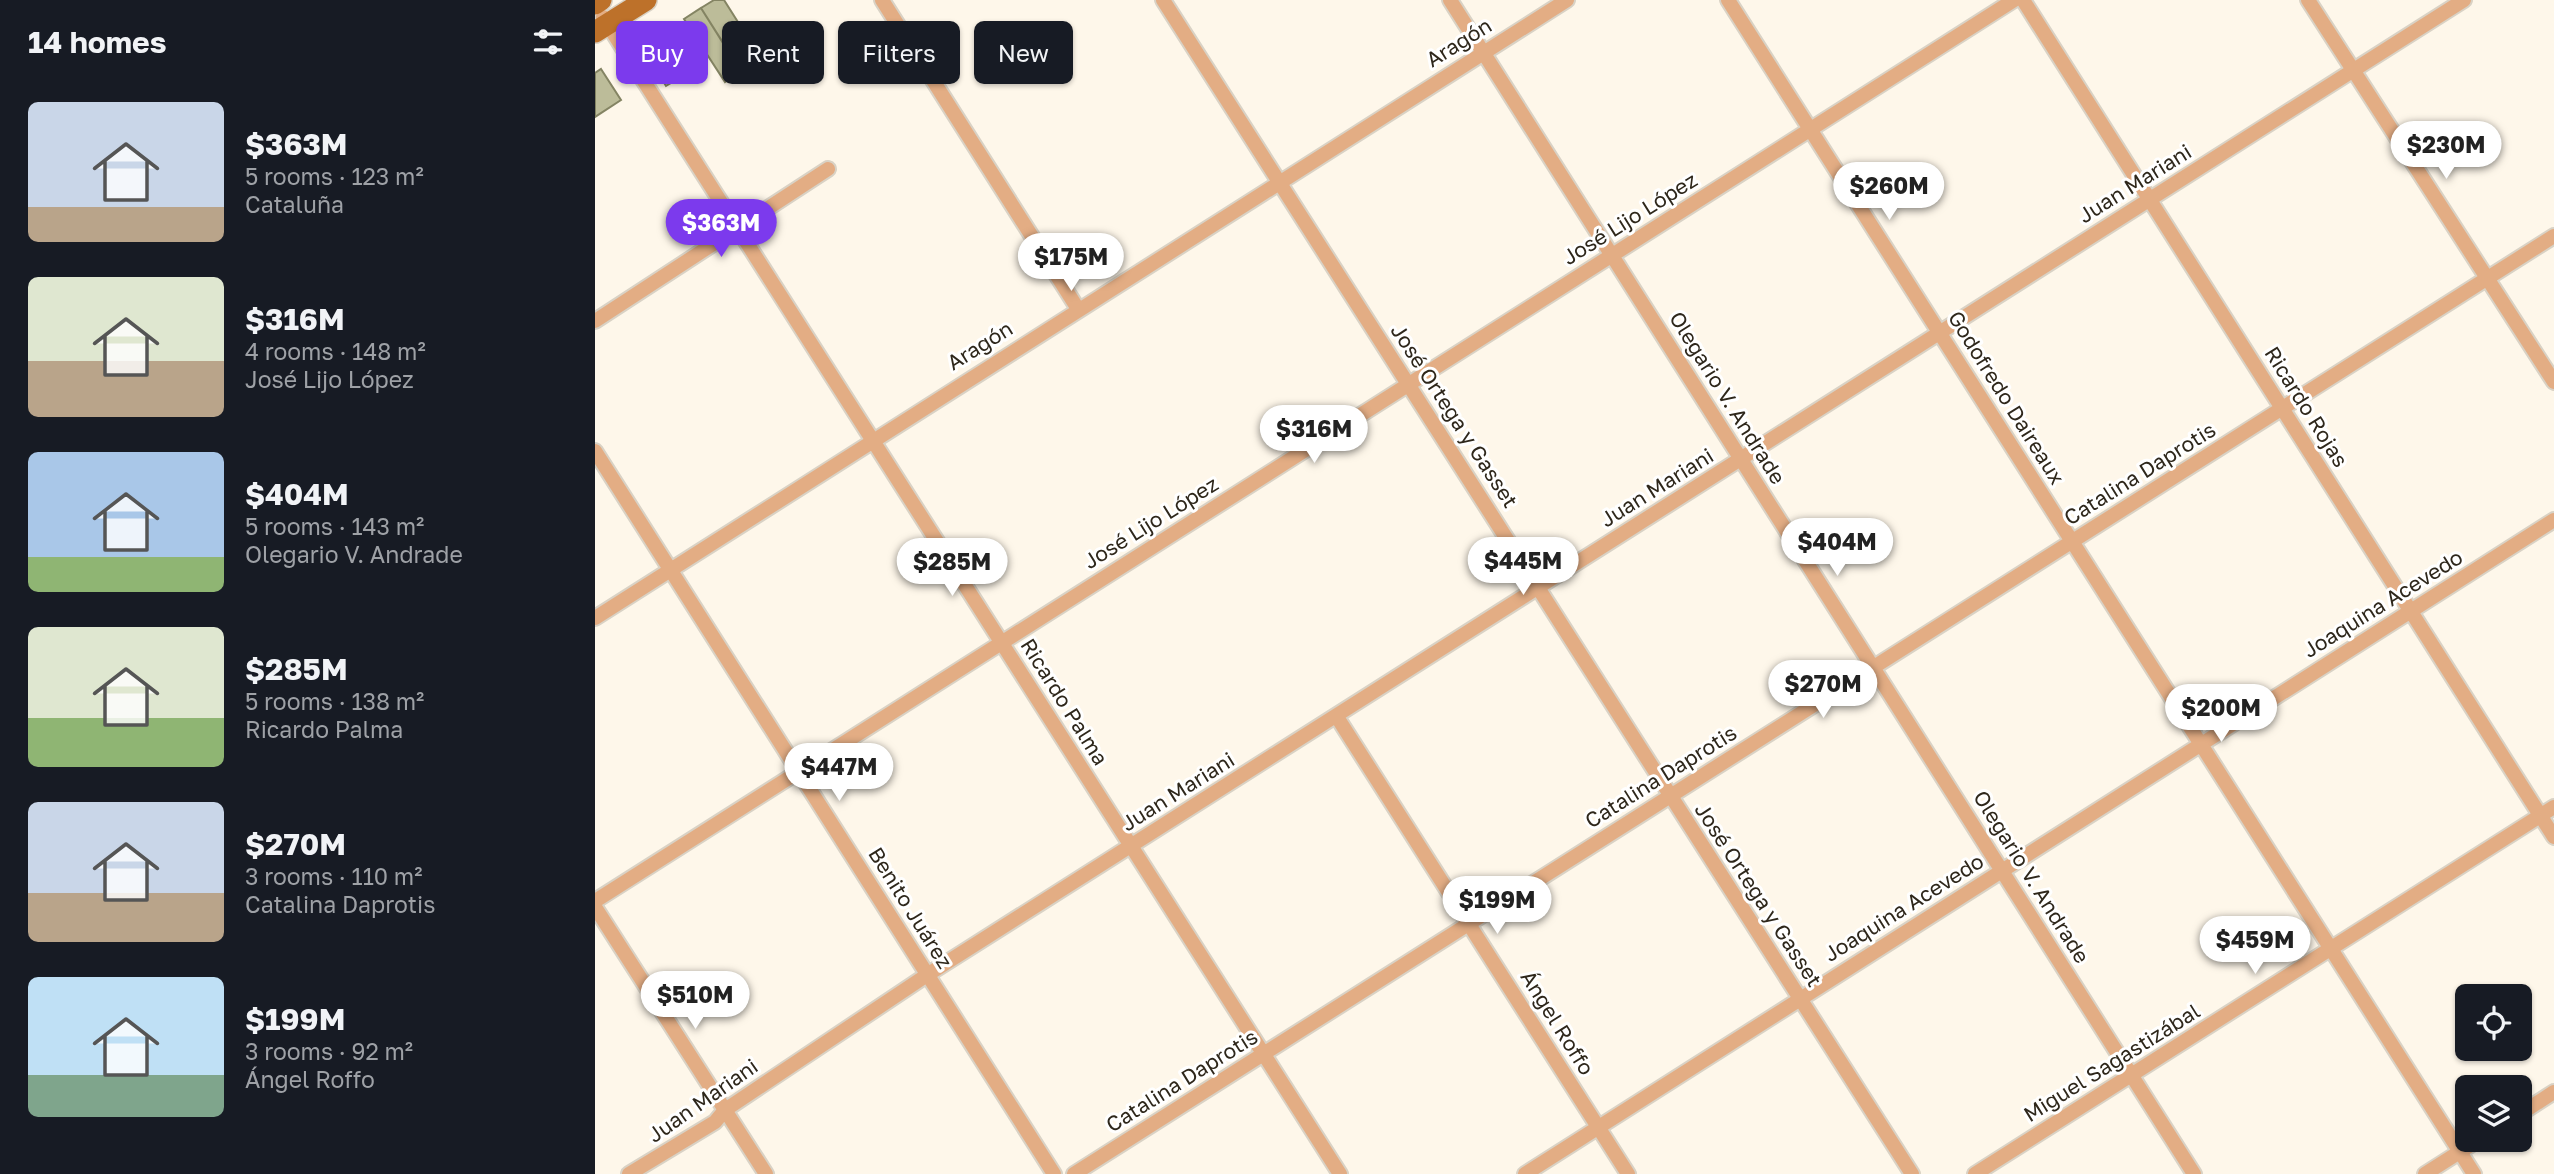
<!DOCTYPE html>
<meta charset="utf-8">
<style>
:root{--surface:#171b24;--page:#242831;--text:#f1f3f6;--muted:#9ea1a6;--accent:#7c3aed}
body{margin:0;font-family:"Golos Text",sans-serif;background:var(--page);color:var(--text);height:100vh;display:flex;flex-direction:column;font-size:26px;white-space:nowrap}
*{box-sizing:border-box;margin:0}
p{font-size:23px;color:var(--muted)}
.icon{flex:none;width:38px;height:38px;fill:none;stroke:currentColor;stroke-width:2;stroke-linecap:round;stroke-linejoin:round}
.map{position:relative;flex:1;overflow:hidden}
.details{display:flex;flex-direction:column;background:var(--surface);width:595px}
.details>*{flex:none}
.guide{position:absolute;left:21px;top:21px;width:665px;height:63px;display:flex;gap:14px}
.buttons{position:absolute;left:1860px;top:984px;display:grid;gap:14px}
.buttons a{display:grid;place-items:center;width:77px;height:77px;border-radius:10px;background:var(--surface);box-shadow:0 2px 5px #0004;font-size:35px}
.price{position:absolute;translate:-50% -60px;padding:0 16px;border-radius:24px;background:#fff;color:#222;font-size:23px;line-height:46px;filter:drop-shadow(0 2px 4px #0008)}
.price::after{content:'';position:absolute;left:50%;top:42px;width:21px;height:16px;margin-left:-10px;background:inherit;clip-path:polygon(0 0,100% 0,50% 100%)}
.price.on{background:var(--accent);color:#fff}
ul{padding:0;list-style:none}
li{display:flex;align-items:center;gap:21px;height:175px;padding:0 28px}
li span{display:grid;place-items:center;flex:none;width:196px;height:140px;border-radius:10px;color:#555}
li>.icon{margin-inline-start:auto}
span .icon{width:84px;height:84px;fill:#fffc;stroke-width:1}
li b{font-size:30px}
h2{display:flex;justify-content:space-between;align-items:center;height:84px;padding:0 28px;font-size:30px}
.tag{padding:0 24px;border-radius:10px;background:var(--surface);box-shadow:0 2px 5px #0004;font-size:24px;line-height:63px}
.tag.on{background:var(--accent);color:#fff}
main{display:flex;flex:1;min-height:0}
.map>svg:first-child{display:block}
</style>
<main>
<section class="details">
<h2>14 homes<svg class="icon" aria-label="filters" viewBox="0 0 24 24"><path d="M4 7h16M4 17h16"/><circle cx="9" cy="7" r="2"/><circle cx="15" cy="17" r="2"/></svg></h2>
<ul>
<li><span style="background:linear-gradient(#c9d6e8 75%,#b9a48a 0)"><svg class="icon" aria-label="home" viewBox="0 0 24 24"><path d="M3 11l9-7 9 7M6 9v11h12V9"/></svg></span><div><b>$363M</b><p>5 rooms · 123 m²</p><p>Cataluña</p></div></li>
<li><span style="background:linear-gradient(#dfe7d0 60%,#b9a48a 0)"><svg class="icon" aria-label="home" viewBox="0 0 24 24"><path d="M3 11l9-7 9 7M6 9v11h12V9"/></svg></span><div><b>$316M</b><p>4 rooms · 148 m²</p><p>José Lijo López</p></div></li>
<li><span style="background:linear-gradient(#a9c7e8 75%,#8fb573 0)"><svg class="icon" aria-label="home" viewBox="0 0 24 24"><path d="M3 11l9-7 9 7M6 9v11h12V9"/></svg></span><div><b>$404M</b><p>5 rooms · 143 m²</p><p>Olegario V. Andrade</p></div></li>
<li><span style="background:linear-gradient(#dfe7d0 65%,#8fb573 0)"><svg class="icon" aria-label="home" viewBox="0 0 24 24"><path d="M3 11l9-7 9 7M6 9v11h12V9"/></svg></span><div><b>$285M</b><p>5 rooms · 138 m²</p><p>Ricardo Palma</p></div></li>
<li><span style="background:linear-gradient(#c9d6e8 65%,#b9a48a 0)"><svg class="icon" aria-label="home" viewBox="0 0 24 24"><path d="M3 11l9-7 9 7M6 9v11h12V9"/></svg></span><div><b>$270M</b><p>3 rooms · 110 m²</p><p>Catalina Daprotis</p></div></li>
<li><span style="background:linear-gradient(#bfe0f5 70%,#7fa58c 0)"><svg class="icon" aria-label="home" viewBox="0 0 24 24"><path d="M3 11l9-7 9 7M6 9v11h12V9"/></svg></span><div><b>$199M</b><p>3 rooms · 92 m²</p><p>Ángel Roffo</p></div></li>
</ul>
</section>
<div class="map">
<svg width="1959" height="1174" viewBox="0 0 1959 1174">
<rect width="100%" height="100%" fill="#fef7ea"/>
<path fill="#bcbc99" stroke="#848463" stroke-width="2" d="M119 0H129L160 49 140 62 106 8Z
M106 8 146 71 130 82 89 19Z
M63 28 91 74 71 86 43 40Z
M6 69 26 100 0 117V73Z"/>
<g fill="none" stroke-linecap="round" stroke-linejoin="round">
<defs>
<path id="street" d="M287 0 483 309
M568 0 1317 1174
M855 0 1599 1174
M1133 0 1879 1174
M1428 0 1959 837
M1713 0 1959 382
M8 17 745 1174
M0 321 233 169
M0 451 459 1174
M0 618 972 0
M742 717 1033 1174
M0 901 1419 0
M0 907 171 1174
M1925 1114 1959 1092
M34 1174 120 1122 130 1110 332 975 1869 0
M479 1174 1959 236
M930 1174 1959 520
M1380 1174 1959 807
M1830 1174 1885 1139"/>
<path id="primary" d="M0 4 6 0
M0 32 51 0"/>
</defs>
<use href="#street" stroke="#d9d2c5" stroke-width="18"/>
<use href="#primary" stroke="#d9d2c5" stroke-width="24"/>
<use href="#street" stroke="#e3ad84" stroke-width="14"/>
<use href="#primary" stroke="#bd712a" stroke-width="21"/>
</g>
<g text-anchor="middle" stroke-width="6" stroke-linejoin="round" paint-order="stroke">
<g font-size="21" fill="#2e271b" stroke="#fff">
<text transform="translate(864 43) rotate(-32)" y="7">Aragón</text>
<text transform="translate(1540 184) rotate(-32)" y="7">Juan Mariani</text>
<text transform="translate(1035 219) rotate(-32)" y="7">José Lijo López</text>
<text transform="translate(385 346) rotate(-32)" y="7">Aragón</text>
<text transform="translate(1132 398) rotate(58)" y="7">Olegario V. Andrade</text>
<text transform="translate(1411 398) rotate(58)" y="7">Godofredo Daireaux</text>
<text transform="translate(1711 407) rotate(58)" y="7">Ricardo Rojas</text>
<text transform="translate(859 416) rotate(57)" y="7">José Ortega y Gasset</text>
<text transform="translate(1545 474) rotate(-32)" y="7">Catalina Daprotis</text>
<text transform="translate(1062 488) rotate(-32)" y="7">Juan Mariani</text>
<text transform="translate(556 523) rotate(-32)" y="7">José Lijo López</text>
<text transform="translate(1788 604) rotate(-32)" y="7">Joaquina Acevedo</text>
<text transform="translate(469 702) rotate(58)" y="7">Ricardo Palma</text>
<text transform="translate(1066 777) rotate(-32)" y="7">Catalina Daprotis</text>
<text transform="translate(583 792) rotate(-32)" y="7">Juan Mariani</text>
<text transform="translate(1436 877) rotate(58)" y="7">Olegario V. Andrade</text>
<text transform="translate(1163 895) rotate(57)" y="7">José Ortega y Gasset</text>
<text transform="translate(315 908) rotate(58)" y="7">Benito Juárez</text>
<text transform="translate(1309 908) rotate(-32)" y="7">Joaquina Acevedo</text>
<text transform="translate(962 1023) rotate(58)" y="7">Ángel Roffo</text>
<text transform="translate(1517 1063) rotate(-32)" y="7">Miguel Sagastizábal</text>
<text transform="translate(587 1081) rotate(-32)" y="7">Catalina Daprotis</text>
<text transform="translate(108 1101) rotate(-35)" y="7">Juan Mariani</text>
</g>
</g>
</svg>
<div class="buttons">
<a><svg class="icon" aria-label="locate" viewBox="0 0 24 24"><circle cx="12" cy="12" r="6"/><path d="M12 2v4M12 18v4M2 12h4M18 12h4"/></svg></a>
<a><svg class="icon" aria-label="layers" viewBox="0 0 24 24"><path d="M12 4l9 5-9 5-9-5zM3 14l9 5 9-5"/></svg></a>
</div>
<b class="price" style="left:1851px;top:181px">$230M</b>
<b class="price" style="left:1294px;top:222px">$260M</b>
<b class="price on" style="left:126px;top:259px">$363M</b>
<b class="price" style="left:476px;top:293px">$175M</b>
<b class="price" style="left:719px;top:465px">$316M</b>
<b class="price" style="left:1242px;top:578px">$404M</b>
<b class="price" style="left:928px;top:597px">$445M</b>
<b class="price" style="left:357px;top:598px">$285M</b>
<b class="price" style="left:1228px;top:720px">$270M</b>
<b class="price" style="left:1626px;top:744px">$200M</b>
<b class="price" style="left:244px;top:803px">$447M</b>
<b class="price" style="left:902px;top:936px">$199M</b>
<b class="price" style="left:1660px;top:976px">$459M</b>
<b class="price" style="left:100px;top:1031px">$510M</b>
<div class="guide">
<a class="tag on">Buy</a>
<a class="tag">Rent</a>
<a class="tag">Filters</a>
<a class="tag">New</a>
</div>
</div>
</main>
